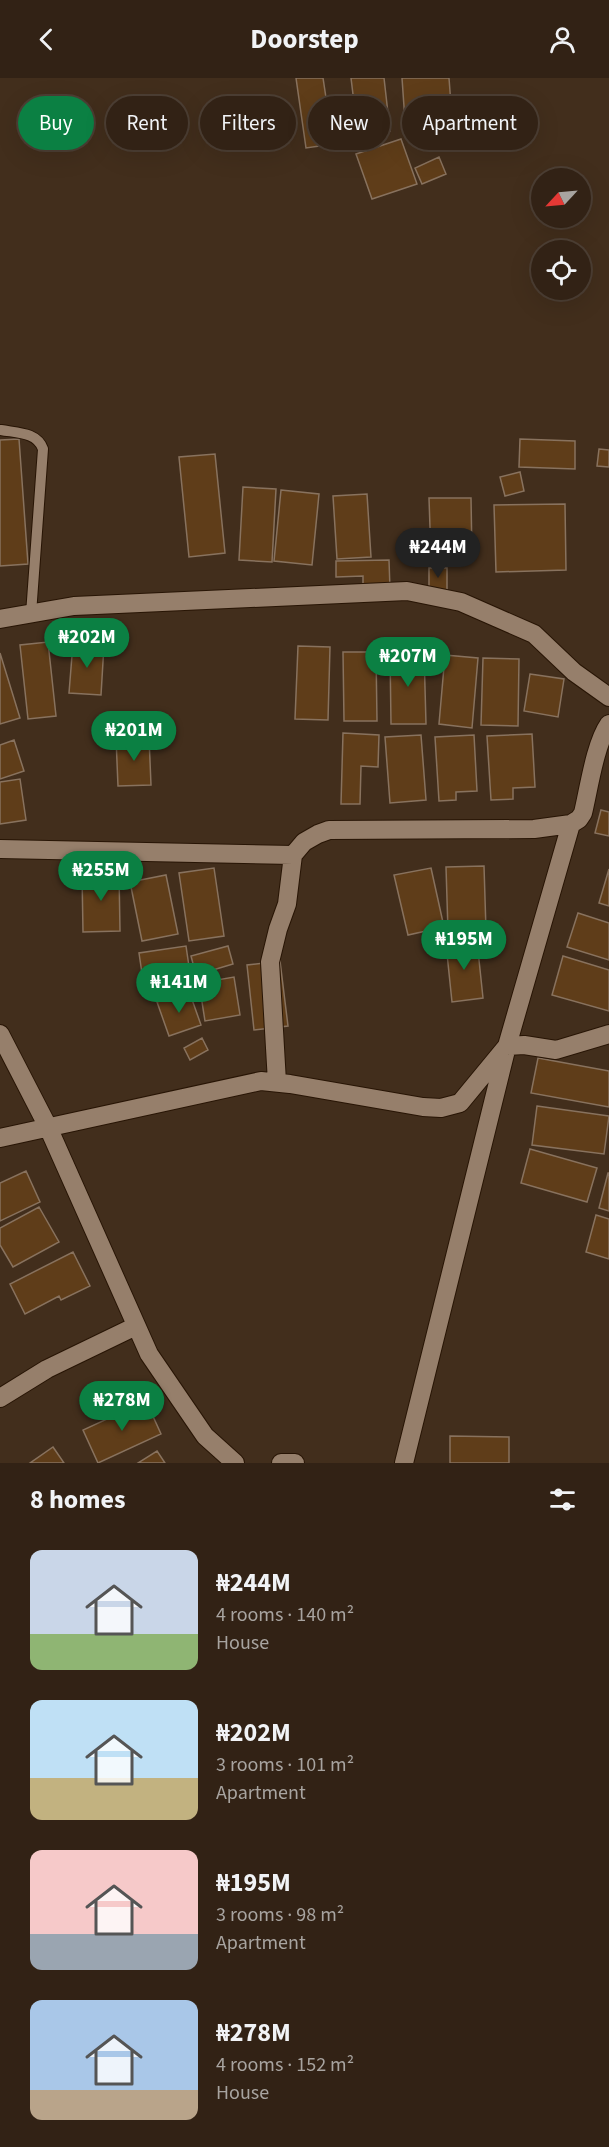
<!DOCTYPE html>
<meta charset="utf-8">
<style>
:root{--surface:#322215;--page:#3a2a1e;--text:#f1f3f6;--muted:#a8a4a0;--line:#4d3f34;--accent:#0b8043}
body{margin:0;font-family:"Source Sans 3",sans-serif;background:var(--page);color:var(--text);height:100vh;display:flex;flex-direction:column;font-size:22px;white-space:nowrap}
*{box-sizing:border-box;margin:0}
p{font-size:20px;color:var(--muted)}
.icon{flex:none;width:33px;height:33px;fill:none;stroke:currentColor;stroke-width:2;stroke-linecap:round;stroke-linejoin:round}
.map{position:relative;height:1385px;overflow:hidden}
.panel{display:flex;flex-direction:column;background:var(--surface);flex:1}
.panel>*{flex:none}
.top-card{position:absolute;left:18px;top:18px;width:573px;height:54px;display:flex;gap:12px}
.needle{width:39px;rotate:244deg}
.tools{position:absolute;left:531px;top:90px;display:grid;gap:12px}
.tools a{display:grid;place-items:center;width:60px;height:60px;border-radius:50%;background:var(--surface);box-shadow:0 6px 24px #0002,0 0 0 2px var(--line);font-size:30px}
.price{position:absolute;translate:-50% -51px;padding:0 14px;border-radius:21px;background:var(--accent);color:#fff;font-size:20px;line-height:39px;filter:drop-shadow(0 2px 3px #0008)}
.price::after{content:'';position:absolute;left:50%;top:36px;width:18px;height:14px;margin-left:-9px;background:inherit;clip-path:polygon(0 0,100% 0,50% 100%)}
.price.on{background:#222;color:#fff}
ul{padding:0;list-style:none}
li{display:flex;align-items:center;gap:18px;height:150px;padding:0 30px}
li span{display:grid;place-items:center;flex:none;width:168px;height:120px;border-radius:12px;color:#555}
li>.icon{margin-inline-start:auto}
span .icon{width:72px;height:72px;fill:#fffc;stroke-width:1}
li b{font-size:26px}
h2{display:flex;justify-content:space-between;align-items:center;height:72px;padding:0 30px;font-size:26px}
.chip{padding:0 21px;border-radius:27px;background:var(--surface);box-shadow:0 6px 24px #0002,0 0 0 2px var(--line);font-size:21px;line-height:54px}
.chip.on{background:var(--accent);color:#fff}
header{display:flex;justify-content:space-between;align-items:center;height:78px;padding:0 30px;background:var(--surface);font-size:27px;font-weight:700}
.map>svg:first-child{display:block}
</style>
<header><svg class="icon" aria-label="back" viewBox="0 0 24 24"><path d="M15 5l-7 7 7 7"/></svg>Doorstep<svg class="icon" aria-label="person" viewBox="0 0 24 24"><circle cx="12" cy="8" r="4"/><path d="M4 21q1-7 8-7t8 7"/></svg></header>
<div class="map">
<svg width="609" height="1385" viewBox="0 0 609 1385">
<rect width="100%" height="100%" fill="#422e1c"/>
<path fill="#5f3d19" stroke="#88725e" stroke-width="1.5" d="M296 0H323L333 66 306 70Z
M351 0H384L390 53 358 57Z
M402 0H449L452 40 405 43Z
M401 61 417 106 372 121 356 76Z
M439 79 446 96 422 106 415 90Z
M19 361 28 486 0 488V362Z
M520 361 575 363V391L519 389Z
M599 371 609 372V389L597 388Z
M215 376 225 475 189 479 179 379Z
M520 394 524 413 505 418 500 399Z
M243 409 276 411 272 484 239 482Z
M281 412 319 416 312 487 274 483Z
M367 416 371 479 337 481 333 418Z
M429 420H471L472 478 431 479Z
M565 426 566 492 496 494 494 427Z
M389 482 390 511 363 512V498L336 499V483Z
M429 490H447V512H429Z
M48 564 56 638 28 641 20 567Z
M73 565 104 567 101 617 69 615Z
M298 568 330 569 328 642 295 641Z
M390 573H424L426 646H391Z
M343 574H376L377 643H344Z
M0 575 20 640 0 646Z
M445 577 478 580 472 650 439 646Z
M483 580 519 581 518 648 481 647Z
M530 596 564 601 558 639 524 633Z
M343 655 379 657 378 689 361 688 360 726H341Z
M532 656 535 709 513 710V721L491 722 487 658Z
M421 657 426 722 390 725 385 659Z
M474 657 477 713 456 714V722L439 723 435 659Z
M149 659 151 707 118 708 116 660Z
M14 662 24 693 0 701V667Z
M20 701 26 742 0 746V704Z
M601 732 609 734V758L595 755Z
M484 788 486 852 448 853 446 789Z
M214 790 224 858 189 863 179 795Z
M431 790 444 849 408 857 394 797Z
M609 791V828L599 825Z
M119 795 120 853 83 854 82 796Z
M166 797 178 856 142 863 130 804Z
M578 835 609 845V882L567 869Z
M477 863 483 920 452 924 446 866Z
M186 868 192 909 145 916 139 875Z
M228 868 233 886 196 897 191 878Z
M563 878 609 892V933L552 917Z
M280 883 288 948 254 952 247 887Z
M234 899 240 937 205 943 199 905Z
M189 913 201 947 169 958 157 924Z
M202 960 208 972 190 982 184 970Z
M538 980 609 993V1029L531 1015Z
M537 1028 609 1038 604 1076 532 1067Z
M530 1071 597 1090 587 1124 521 1105Z
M26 1093 40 1124 0 1143V1105Z
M608 1095H609V1133L599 1130Z
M39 1129 59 1164 13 1189 0 1167V1150Z
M596 1137 609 1141V1181L586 1174Z
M73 1174 90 1208 61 1222 59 1218 25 1236 10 1206Z
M146 1323 161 1356 98 1385 83 1352Z
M450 1358 509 1359V1385H450Z
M53 1369 64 1385H30Z
M157 1373 165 1385H138Z"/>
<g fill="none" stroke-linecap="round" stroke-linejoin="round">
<defs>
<path id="lane" d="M1 352C17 355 37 354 43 371L31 536"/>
<path id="street" d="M0 541 74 528 407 513 461 524 534 556 574 594 609 619
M0 771 293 777
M0 956 48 1049 149 1276 205 1358 235 1385
M277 1004 270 884 278 851 287 826 293 777 304 764 318 756 329 752 534 751 571 746 579 741 583 735C589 710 595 666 609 646
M0 1060 261 1003 290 1006 423 1029 441 1030 460 1025 507 968 524 967 556 972 609 956
M0 1320 47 1291 136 1248
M281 1385H295
M404 1385 507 968 571 746"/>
</defs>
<use href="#lane" stroke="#281505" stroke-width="12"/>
<use href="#street" stroke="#281505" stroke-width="20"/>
<use href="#lane" stroke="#967f6b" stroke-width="10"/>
<use href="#street" stroke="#967f6b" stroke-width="18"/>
</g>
</svg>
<div class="tools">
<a><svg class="needle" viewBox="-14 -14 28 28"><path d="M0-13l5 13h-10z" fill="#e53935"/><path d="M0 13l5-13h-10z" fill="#a8a4a0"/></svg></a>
<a><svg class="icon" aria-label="locate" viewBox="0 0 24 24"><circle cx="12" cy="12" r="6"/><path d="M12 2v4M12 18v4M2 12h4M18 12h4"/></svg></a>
</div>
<b class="price on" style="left:438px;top:501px">₦244M</b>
<b class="price" style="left:87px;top:591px">₦202M</b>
<b class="price" style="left:408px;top:610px">₦207M</b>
<b class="price" style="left:134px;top:684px">₦201M</b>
<b class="price" style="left:101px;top:824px">₦255M</b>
<b class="price" style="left:464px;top:893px">₦195M</b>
<b class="price" style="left:179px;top:936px">₦141M</b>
<b class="price" style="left:122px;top:1354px">₦278M</b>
<div class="top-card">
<a class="chip on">Buy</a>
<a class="chip">Rent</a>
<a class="chip">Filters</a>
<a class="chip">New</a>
<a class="chip">Apartment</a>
</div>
</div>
<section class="panel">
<h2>8 homes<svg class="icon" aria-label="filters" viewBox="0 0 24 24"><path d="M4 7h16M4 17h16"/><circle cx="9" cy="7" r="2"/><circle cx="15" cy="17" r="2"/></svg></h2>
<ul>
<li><span style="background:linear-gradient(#c9d6e8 70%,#8fb573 0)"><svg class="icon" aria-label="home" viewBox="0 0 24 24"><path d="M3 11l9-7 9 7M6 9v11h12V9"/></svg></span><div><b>₦244M</b><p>4 rooms · 140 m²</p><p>House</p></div></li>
<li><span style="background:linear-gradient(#bfe0f5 65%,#c2b280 0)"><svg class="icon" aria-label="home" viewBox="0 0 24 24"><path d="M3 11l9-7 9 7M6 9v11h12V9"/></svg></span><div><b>₦202M</b><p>3 rooms · 101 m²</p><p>Apartment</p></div></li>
<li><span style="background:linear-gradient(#f6c9c9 70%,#9aa5b1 0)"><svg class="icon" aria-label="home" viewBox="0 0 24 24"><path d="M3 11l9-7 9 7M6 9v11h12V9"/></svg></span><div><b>₦195M</b><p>3 rooms · 98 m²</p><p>Apartment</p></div></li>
<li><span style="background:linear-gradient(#a9c7e8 75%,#b9a48a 0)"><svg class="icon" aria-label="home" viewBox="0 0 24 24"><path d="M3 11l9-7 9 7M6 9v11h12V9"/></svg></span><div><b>₦278M</b><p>4 rooms · 152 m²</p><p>House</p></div></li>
</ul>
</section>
